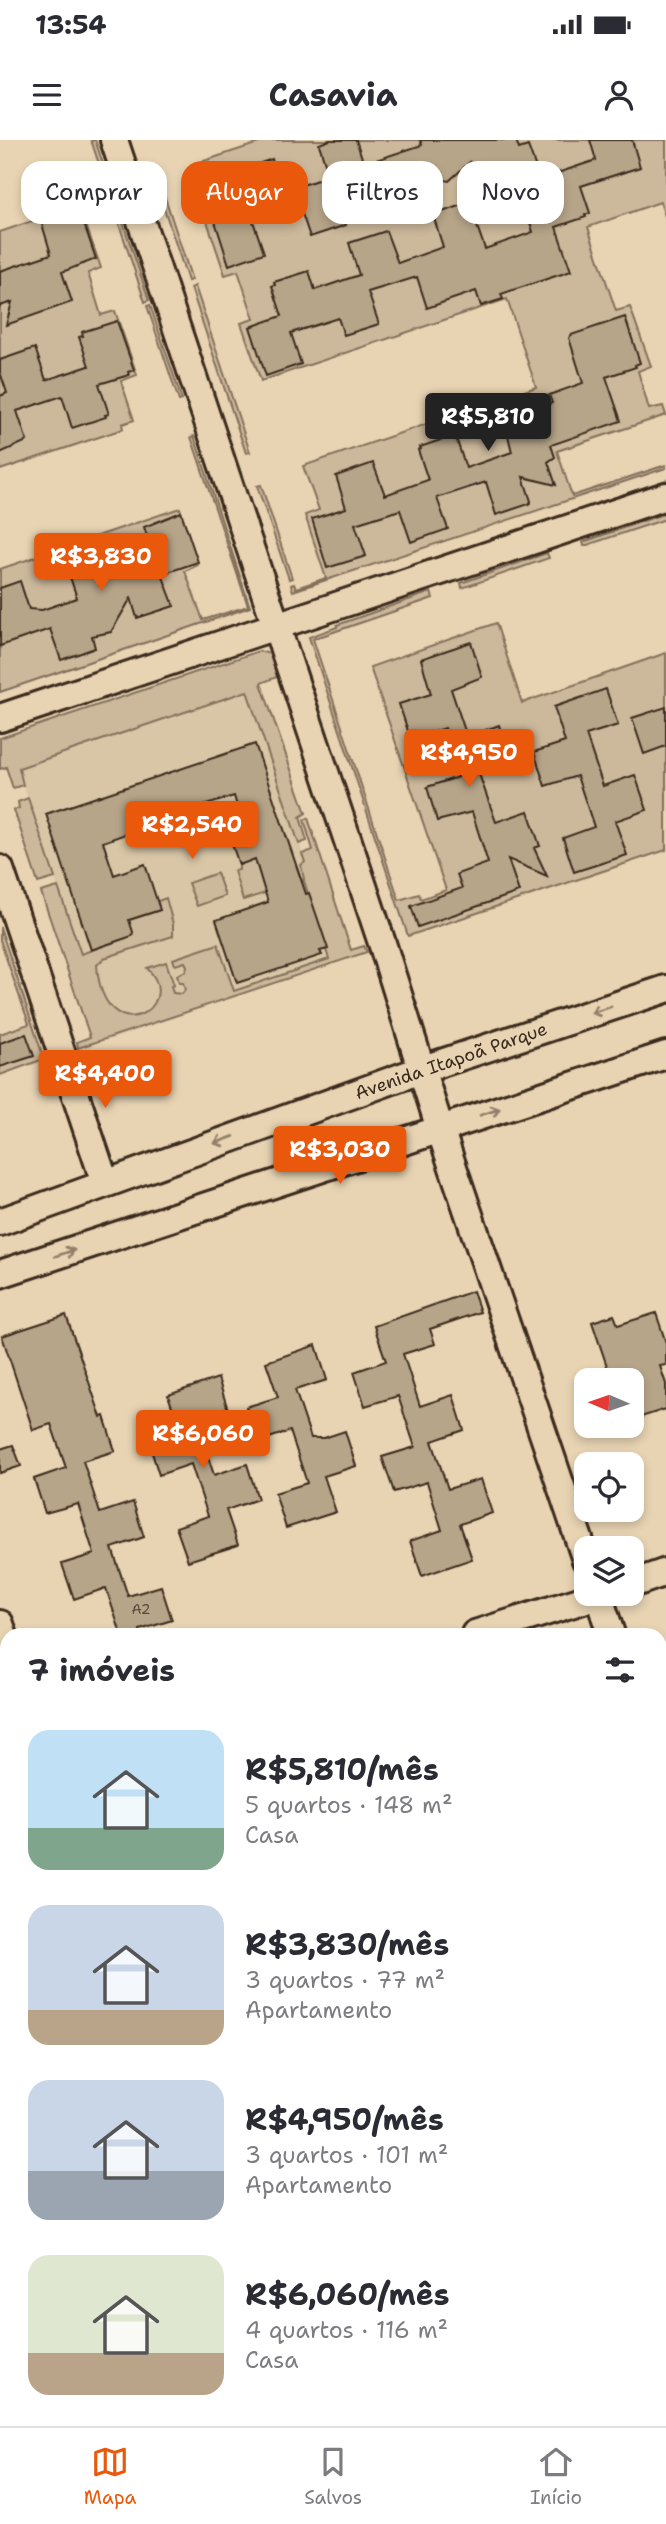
<!DOCTYPE html>
<html lang="pt">
<meta charset="utf-8">
<style>
:root{--surface:#fff;--page:#f2f2f3;--text:#2b2b33;--muted:#7c7c81;--line:#e1e1e2;--accent:#ea580c}
body{margin:0;font-family:"Shantell Sans",sans-serif;background:var(--page);color:var(--text);height:100vh;display:flex;flex-direction:column;font-size:26px;white-space:nowrap}
*{box-sizing:border-box;margin:0}
p{font-size:23px;color:var(--muted)}
.icon{flex:none;width:38px;height:38px;fill:none;stroke:currentColor;stroke-width:2;stroke-linecap:round;stroke-linejoin:round}
.map{position:relative;flex:1;overflow:hidden}
.sheet{position:absolute;left:0px;top:1488px;width:667px;height:800px;display:flex;flex-direction:column;background:var(--surface);border-radius:21px 21px 0 0;box-shadow:0 4px 10px #0003}
.sheet>*{flex:none}
.guide{position:absolute;left:21px;top:21px;width:625px;height:63px;display:flex;gap:14px}
.needle{width:46px;rotate:272deg}
.buttons{position:absolute;left:574px;top:1228px;display:grid;gap:14px}
.buttons a{display:grid;place-items:center;width:70px;height:70px;border-radius:14px;background:var(--surface);box-shadow:0 4px 10px #0003;font-size:35px}
.price{position:absolute;translate:-50% -60px;padding:0 16px;border-radius:7px;background:var(--accent);color:#fff;font-size:23px;line-height:46px;filter:drop-shadow(0 2px 4px #0008)}
.price::after{content:'';position:absolute;left:50%;top:42px;width:21px;height:16px;margin-left:-10px;background:inherit;clip-path:polygon(0 0,100% 0,50% 100%)}
.price.active{background:#222;color:#fff}
ul{padding:0;list-style:none}
li{display:flex;align-items:center;gap:21px;height:175px;padding:0 28px}
li span{display:grid;place-items:center;flex:none;width:196px;height:140px;border-radius:21px;color:#555}
li>.icon{margin-inline-start:auto}
span .icon{width:84px;height:84px;fill:#fffc;stroke-width:1}
li b{font-size:30px}
h2{display:flex;justify-content:space-between;align-items:center;height:84px;padding:0 28px;font-size:30px}
.pill{padding:0 24px;border-radius:21px;background:var(--surface);box-shadow:0 4px 10px #0003;font-size:24px;line-height:63px}
.pill.active{background:var(--accent);color:#fff}
.status{display:flex;justify-content:space-between;align-items:center;height:49px;padding:0 35px;background:var(--surface);direction:ltr}
.status svg{height:19px;fill:currentColor}
header{display:flex;justify-content:space-between;align-items:center;height:91px;padding:0 28px;background:var(--surface);font-size:32px;font-weight:700}
.dock{display:flex;justify-content:space-around;align-items:center;height:98px;border-top:2px solid var(--line);background:var(--surface);font-size:19px;color:var(--muted)}
.dock a{display:grid;justify-items:center;gap:4px}
.dock .active{color:var(--accent)}
.map>svg:first-child{display:block}
</style>
<div class="status"><b>13:54</b><svg viewBox="0 0 49 12"><path d="M0 12V9h3v3zM5 12V6h3v6zM10 12V3h3v9zM15 12V0h3v12zM26 1h20v11H26zM47 4h2v5h-2z"/></svg></div>
<header><svg class="icon" aria-label="menu" viewBox="0 0 24 24"><path d="M4 6h16M4 12h16M4 18h16"/></svg>Casavia<svg class="icon" aria-label="person" viewBox="0 0 24 24"><circle cx="12" cy="8" r="4"/><path d="M4 21q1-7 8-7t8 7"/></svg></header>
<div class="map">
<svg width="666" height="2286" viewBox="0 0 666 2286">
<rect width="100%" height="100%" fill="#e8d4b3"/>
<filter id="ink" filterUnits="userSpaceOnUse"><feTurbulence type="fractalNoise" baseFrequency=".0143" numOctaves="2"/><feDisplacementMap in="SourceGraphic" scale="14" xChannelSelector="R" yChannelSelector="G"/><feConvolveMatrix kernelMatrix="1 2 1 2 8 2 1 2 1" color-interpolation-filters="sRGB"/></filter>
<g filter="url(#ink)">
<path fill="#d9c6a6" d="M248 550 339 822 109 900 18 629Z"/>
<path fill="#ccb89b" stroke="#84715c" stroke-width="2" d="M91 0H95L149 160 145 162Z
M268 0H666V79L660 62 588 87 616 171 630 167 651 226 638 231 649 269 663 266 666 275 557 311 572 356 666 325V328L293 451 291 445 294 444 296 448 326 438 305 375 319 370 303 326 536 247 507 159 261 241 241 183 254 179 238 131 225 135 204 72 217 65 201 22Z
M159 39 192 140 188 141 155 41Z
M79 65 101 128 88 133 101 175 115 171 137 235 121 241 134 280 122 284 123 289 0 330V92Z
M195 146 250 312 246 313 191 148Z
M150 165 182 260 179 261 147 166Z
M194 296 250 467 0 552V429L180 368 198 425 185 431 203 480 248 466 191 297Z
M666 340V346L328 456Z
M261 345 292 438 289 439 257 346Z
M666 373V379L584 406 583 402Z
M547 413 549 418 462 448 461 443Z
M431 452 433 458 313 499 399 760 419 754 421 759 446 750 370 527 496 483 522 563 666 513V710L408 796 309 497 337 487V485Z
M259 511 270 514 277 537 261 543 306 673 300 677 307 701 299 704 247 551 19 628 23 645 13 648 6 627 0 629V598Z
M218 516 220 519 0 593V589Z
M306 533 397 802 393 804 303 534Z
M28 658 55 738 38 743 14 670 19 668 18 662Z
M308 678 351 810 364 806 367 812 78 908 77 902 90 897 41 752 58 747 81 814 131 796 129 780 159 770 158 761 166 758 173 784V796L104 818 97 825C103 915 187 868 147 828L166 822 174 845 171 846 173 853 182 854 185 850 183 843H179L177 835 186 831 187 826 185 822 175 825 173 819 218 804 234 851 329 819 304 741 243 760 234 731 239 730V725L255 719 265 752 304 739 301 725 305 722 302 714 313 710 304 680Z
M217 733 225 756 197 766 188 743Z
M0 787 44 919 0 935V894L29 884 0 800Z
M7 1736V1905L0 1884V1738Z
M7 1985V2083L0 2085V1995L3 1994 1 1986Z
M0 2180 7 2202V2280H33L35 2286H0Z"/>
<path fill="#b7a589" stroke="#3b2a1e" stroke-width="2" d="M330 0H356L364 24 422 5 420 0H516L519 9 528 6 540 39 596 20 590 0H632L640 27 581 46 590 73 585 75 586 77 556 87 571 131 501 154 503 159 481 166 476 151 427 168 417 137 368 152 379 184 344 195 338 178 291 193 301 224 266 236 250 187 282 176 272 146 275 145 274 142 309 131 315 150 359 135 349 103 386 91 398 123 443 107 433 75 469 63 485 109 533 92 514 31 476 42 470 22 449 41 422 35 428 55 414 64 394 71 383 37 336 53 346 85 310 97 299 65 253 81 264 113 229 125 213 75 246 64 235 32 272 19 282 52 329 36 319 4Z
M79 69 96 119 62 132 72 162 6 185 12 162 0 166V131L51 114 42 84 45 83 44 81Z
M625 177 640 223 635 225 636 227 606 237 621 281 551 305 555 317 548 322 556 345 523 337 531 361 529 364 496 375 486 342 437 358 448 389 411 402 400 370 355 384 366 416 327 428 312 379 346 368 336 336 373 323 385 355 428 340 418 310 421 309 420 307 455 295 466 328 512 312 504 279 552 263 549 255 583 243 569 198 571 195Z
M117 181 134 230 128 232 129 235 99 244 109 274 105 275 106 277 72 288 62 256 17 271 27 301 0 313V256L7 253 0 232V220L35 208 46 240 89 226 79 197 83 196 82 192Z
M181 372 198 422 162 434 174 466 137 478 131 458 111 492 92 496 95 508 61 520 50 489 0 506V448L20 441 29 469 42 470 77 458 67 428 69 427 68 425 103 413 110 432 154 417 144 387Z
M471 502 482 537 451 549 467 597 499 585 510 620 478 631 496 682 528 671 540 706 534 708 547 736 508 719 519 752 418 787 411 766 462 748 457 734 488 723 472 672 437 681 427 647 458 637 445 588 411 600 399 564 431 554 421 519Z
M606 549 618 585 586 595 603 646 635 635 647 670 615 681 627 715 574 732 563 698 594 687 577 636 545 646 534 612 565 602 554 567Z
M666 567V606L644 614 632 578Z
M255 604 306 754 309 753 328 809 320 811 322 815 237 843 216 780 268 762 255 719 239 725 229 695 244 690 234 656 179 674 185 692 168 699 161 681 103 702 114 735 145 724 160 770 129 780 133 792 132 796 91 810 46 674Z
M26 894 34 916 0 927V903Z
M473 1151 480 1172 430 1189 435 1204 403 1214 420 1266 453 1255 464 1290 432 1301 448 1349 481 1339 492 1373 460 1384 472 1419 422 1436 410 1401 442 1390 427 1342 394 1352 382 1317 415 1307 398 1256 365 1266 354 1232 386 1221 374 1186Z
M656 1173 666 1203V1225L660 1226 666 1244V1269L632 1280V1241H612L592 1182 614 1175 618 1185Z
M66 1175 101 1277 104 1276 115 1311 83 1321 100 1373 133 1362 144 1397 112 1408 128 1456 161 1446 172 1480 140 1490 141 1494H121L106 1448 74 1459 62 1424 94 1414 78 1364 45 1373 34 1339 66 1328 51 1284 33 1290 2 1196Z
M316 1205 327 1240 295 1250 311 1298H324L345 1291 356 1326 324 1336 336 1372 286 1388 275 1353 307 1343 290 1291 257 1302 246 1267 278 1257 266 1222Z
M218 1238 229 1273 197 1283 214 1335 247 1324 258 1359 226 1370 238 1405 188 1421 176 1387 208 1376 191 1324 159 1335 148 1300 180 1290 168 1255Z
M13 1305 21 1326 0 1333V1309Z"/>
<g fill="none" stroke-linecap="round" stroke-linejoin="round">
<defs>
<path id="minor" d="M114 0 383 806 440 989 586 1420
M0 578 666 356
M0 729 105 1043
M0 1082 426 928 666 849
M0 1134 666 915
M632 1444 666 1432
M598 1454 611 1494
M0 1484 7 1505
M475 1494 602 1454
M660 1637 666 1656
M0 1653 7 1651
M660 2173 666 2171
M660 2199 666 2197
M325 2286 343 2280
M397 2286 414 2280"/>
</defs>
<use href="#minor" stroke="#3b2a1e" stroke-width="32"/>
<use href="#minor" stroke="#e8d4b3" stroke-width="26"/>
</g>
<defs><path id="oneway-shaft" d="M-6 0H5M1.5-3L5.5 0L1.5 3" fill="none" stroke-width="1.6" stroke-linecap="round" stroke-linejoin="round" transform="scale(1.75)"/></defs>
<g stroke="#927f68">
<use href="#oneway-shaft" transform="translate(601 870) rotate(162)"/>
<use href="#oneway-shaft" transform="translate(490 972) rotate(-18)"/>
<use href="#oneway-shaft" transform="translate(224 1000) rotate(160)"/>
<use href="#oneway-shaft" transform="translate(65 1113) rotate(-18)"/>
</g>
</g>
<g text-anchor="middle" stroke-width="7" stroke-linejoin="round" paint-order="stroke">
<g font-size="14" fill="#5a4939">
<text x="141" y="1474">A2</text>
</g>
<g font-size="18" fill="#3b2a1e" stroke="#e8d4b3">
<text transform="translate(451 921) rotate(-19)" y="6">Avenida Itapoã Parque</text>
</g>
</g>
</svg>
<div class="buttons">
<a><svg class="needle" viewBox="-14 -14 28 28"><path d="M0-13l5 13h-10z" fill="#e53935"/><path d="M0 13l5-13h-10z" fill="#7c7c81"/></svg></a>
<a><svg class="icon" aria-label="locate" viewBox="0 0 24 24"><circle cx="12" cy="12" r="6"/><path d="M12 2v4M12 18v4M2 12h4M18 12h4"/></svg></a>
<a><svg class="icon" aria-label="layers" viewBox="0 0 24 24"><path d="M12 4l9 5-9 5-9-5zM3 14l9 5 9-5"/></svg></a>
</div>
<b class="price active" style="left:488px;top:313px">R$5,810</b>
<b class="price" style="left:101px;top:453px">R$3,830</b>
<b class="price" style="left:469px;top:649px">R$4,950</b>
<b class="price" style="left:192px;top:721px">R$2,540</b>
<b class="price" style="left:105px;top:970px">R$4,400</b>
<b class="price" style="left:340px;top:1046px">R$3,030</b>
<b class="price" style="left:203px;top:1330px">R$6,060</b>
<div class="guide">
<a class="pill">Comprar</a>
<a class="pill active">Alugar</a>
<a class="pill">Filtros</a>
<a class="pill">Novo</a>
</div>
<section class="sheet">
<h2>7 imóveis<svg class="icon" aria-label="filters" viewBox="0 0 24 24"><path d="M4 7h16M4 17h16"/><circle cx="9" cy="7" r="2"/><circle cx="15" cy="17" r="2"/></svg></h2>
<ul>
<li><span style="background:linear-gradient(#bfe0f5 70%,#7fa58c 0)"><svg class="icon" aria-label="home" viewBox="0 0 24 24"><path d="M3 11l9-7 9 7M6 9v11h12V9"/></svg></span><div><b>R$5,810/mês</b><p>5 quartos · 148 m²</p><p>Casa</p></div></li>
<li><span style="background:linear-gradient(#c9d6e8 75%,#b9a48a 0)"><svg class="icon" aria-label="home" viewBox="0 0 24 24"><path d="M3 11l9-7 9 7M6 9v11h12V9"/></svg></span><div><b>R$3,830/mês</b><p>3 quartos · 77 m²</p><p>Apartamento</p></div></li>
<li><span style="background:linear-gradient(#c9d6e8 65%,#9aa5b1 0)"><svg class="icon" aria-label="home" viewBox="0 0 24 24"><path d="M3 11l9-7 9 7M6 9v11h12V9"/></svg></span><div><b>R$4,950/mês</b><p>3 quartos · 101 m²</p><p>Apartamento</p></div></li>
<li><span style="background:linear-gradient(#dfe7d0 70%,#b9a48a 0)"><svg class="icon" aria-label="home" viewBox="0 0 24 24"><path d="M3 11l9-7 9 7M6 9v11h12V9"/></svg></span><div><b>R$6,060/mês</b><p>4 quartos · 116 m²</p><p>Casa</p></div></li>
</ul>
</section>
</div>
<nav class="dock">
<a class="active"><svg class="icon" aria-label="map" viewBox="0 0 24 24"><path d="M3 6l6-2 6 2 6-2v14l-6 2-6-2-6 2zM9 4v14M15 6v14"/></svg>Mapa</a>
<a><svg class="icon" aria-label="saved" viewBox="0 0 24 24"><path d="M7 4h10v16l-5-4-5 4z"/></svg>Salvos</a>
<a><svg class="icon" aria-label="home" viewBox="0 0 24 24"><path d="M3 11l9-7 9 7M6 9v11h12V9"/></svg>Início</a>
</nav>
